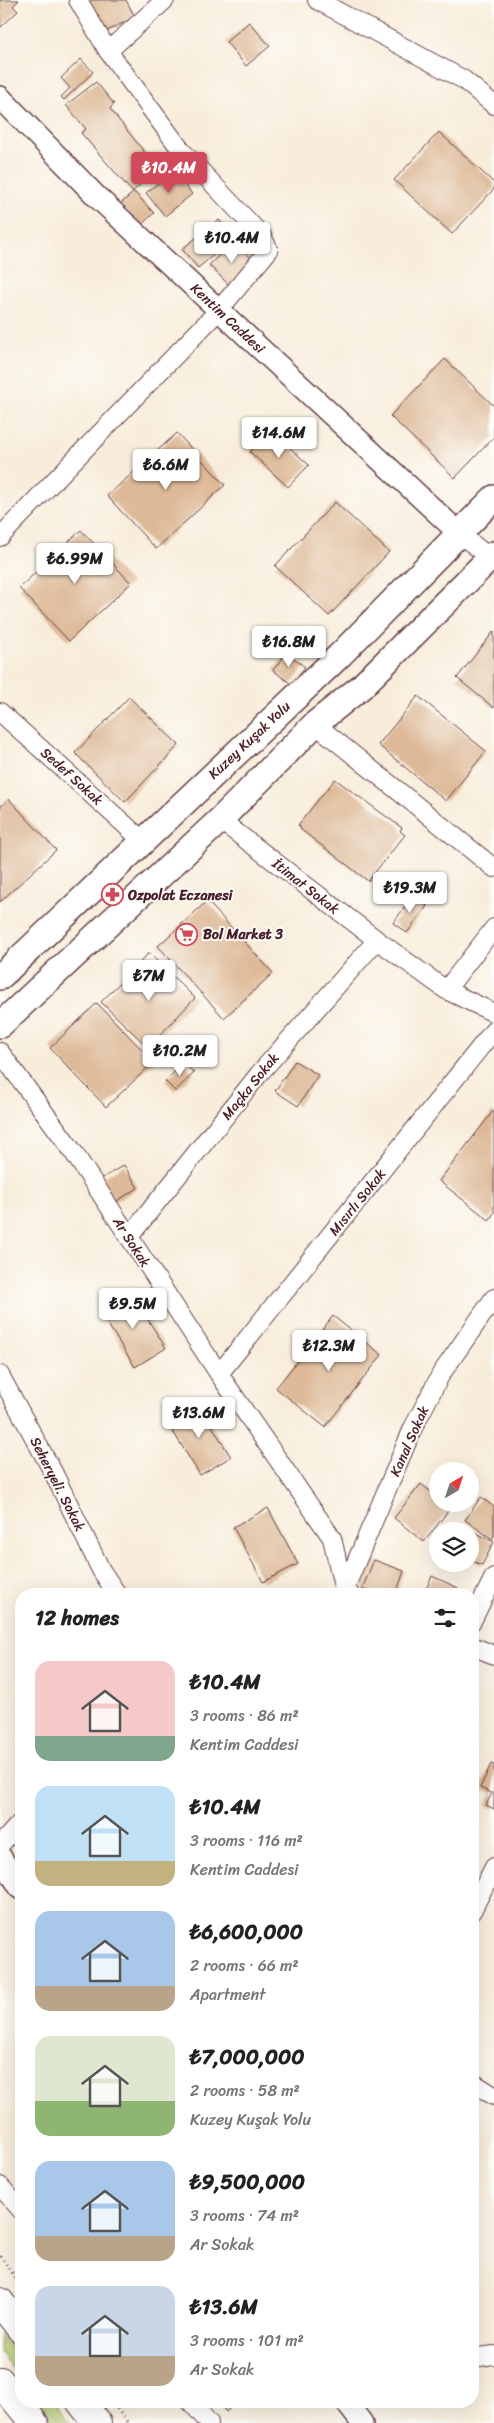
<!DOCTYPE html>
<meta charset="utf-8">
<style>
:root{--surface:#fff;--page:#f6f6f6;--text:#222;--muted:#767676;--accent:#d1495b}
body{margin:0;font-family:Sriracha,sans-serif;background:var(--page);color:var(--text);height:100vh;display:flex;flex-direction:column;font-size:19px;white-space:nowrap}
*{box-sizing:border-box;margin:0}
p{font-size:16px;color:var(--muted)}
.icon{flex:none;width:28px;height:28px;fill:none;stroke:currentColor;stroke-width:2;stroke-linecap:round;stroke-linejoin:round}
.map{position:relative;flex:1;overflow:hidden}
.panel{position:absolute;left:15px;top:1588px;width:464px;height:820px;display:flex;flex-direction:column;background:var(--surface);border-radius:20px;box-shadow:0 5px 20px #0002}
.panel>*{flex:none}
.needle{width:32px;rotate:39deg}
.fabs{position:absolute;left:429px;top:1462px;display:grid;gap:10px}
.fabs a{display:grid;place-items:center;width:50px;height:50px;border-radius:50%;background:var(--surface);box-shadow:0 5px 20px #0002;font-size:25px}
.price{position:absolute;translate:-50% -42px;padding:0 11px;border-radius:5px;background:#fff;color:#222;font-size:16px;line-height:32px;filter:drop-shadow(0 1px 2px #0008)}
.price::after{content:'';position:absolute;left:50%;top:30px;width:15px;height:11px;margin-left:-8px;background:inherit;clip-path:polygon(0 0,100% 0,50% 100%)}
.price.on{background:var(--accent);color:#fff}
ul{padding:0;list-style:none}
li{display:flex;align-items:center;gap:15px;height:125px;padding:0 20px}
li span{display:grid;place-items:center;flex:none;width:140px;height:100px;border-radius:15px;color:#555}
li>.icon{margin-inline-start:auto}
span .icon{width:60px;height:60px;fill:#fffc;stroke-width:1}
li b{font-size:21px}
h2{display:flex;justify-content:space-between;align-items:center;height:60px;padding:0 20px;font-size:21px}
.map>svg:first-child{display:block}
</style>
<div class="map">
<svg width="494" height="2423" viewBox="0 0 494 2423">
<defs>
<pattern id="grass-dots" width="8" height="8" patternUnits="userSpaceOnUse" patternTransform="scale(1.25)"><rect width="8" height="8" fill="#b2c96d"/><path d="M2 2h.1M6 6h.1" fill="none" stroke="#9bac5f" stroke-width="1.8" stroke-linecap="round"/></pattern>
</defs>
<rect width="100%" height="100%" fill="#fdfcf7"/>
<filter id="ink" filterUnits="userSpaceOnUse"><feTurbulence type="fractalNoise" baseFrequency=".02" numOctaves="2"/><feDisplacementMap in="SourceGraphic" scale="10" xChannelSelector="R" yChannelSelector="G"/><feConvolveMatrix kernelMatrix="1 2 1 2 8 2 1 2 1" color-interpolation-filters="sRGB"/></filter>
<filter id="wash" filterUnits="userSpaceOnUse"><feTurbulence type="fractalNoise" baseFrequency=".0096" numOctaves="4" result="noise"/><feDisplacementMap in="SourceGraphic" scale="20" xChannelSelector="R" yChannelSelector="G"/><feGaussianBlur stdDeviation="1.12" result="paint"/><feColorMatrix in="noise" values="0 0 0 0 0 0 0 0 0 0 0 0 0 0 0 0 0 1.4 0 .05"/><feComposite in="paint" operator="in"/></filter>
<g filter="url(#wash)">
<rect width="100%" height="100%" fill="#f8eddb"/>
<path fill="url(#grass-dots)" stroke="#7e744c" d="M0 2333 21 2361V2380L0 2353Z
M38 2401H53L70 2423H55Z"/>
<g id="blocks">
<path fill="#ddb997" d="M0 0H19L13 6 18 11 0 28Z
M92 0H126L135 17 101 34 85 4Z
M249 22 270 46 246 66 226 42Z
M81 59 93 72 64 100 61 97 70 88 61 78Z
M96 82 114 104 110 109 158 169 132 192 81 133 86 129 66 105Z
M439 132 494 183V189L452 234 394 180Z
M173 171 192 194 165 216 146 193Z
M134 192 154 213 140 226 120 204Z
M219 220 234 238 198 268 182 249Z
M234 241 255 262 230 286 209 265Z
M445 359 494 406V437L455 478 390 416Z
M270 430 309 465 288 487 250 452Z
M177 433 225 485 156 549 107 496Z
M335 502 389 552 329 616 275 566Z
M81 530 131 583 69 641 19 588Z
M494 631V708L457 678Z
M287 653 305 667 291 684 273 670Z
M418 696 486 751 446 801 378 745Z
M129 697 179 745 125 802 75 753Z
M335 779 402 828 400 831 405 835 368 881 300 829 301 828 298 825Z
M9 799 56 850 0 902V807Z
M413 896 427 906 407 933 393 923Z
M207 901 273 973 224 1018 158 946Z
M149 953 195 998 159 1036 169 1046 158 1057 101 1002Z
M97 1003 154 1062 106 1107 50 1048Z
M295 1061 318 1075 298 1106 275 1091Z
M184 1063 194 1073 175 1091 165 1081Z
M494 1110V1213L489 1220 439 1181Z
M124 1165 138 1188 115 1202 101 1179Z
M131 1293 166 1348 135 1367 100 1312Z
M333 1316 382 1355 325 1427 276 1388Z
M198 1403 231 1457 200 1475 167 1422Z
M421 1484 438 1497V1504H447L451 1507 424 1542 394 1518Z
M481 1497 494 1507V1536L492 1539 465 1520Z
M268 1508 298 1564 263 1582 233 1527Z
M457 1523 494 1542 482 1565 470 1560V1531H453Z
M374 1560 404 1571 396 1594H376L362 1589Z
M432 1576 458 1588 456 1594H424Z
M491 1764 494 1765V1809L486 1805 492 1793 480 1788Z
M217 2401H238L226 2412Z"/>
</g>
</g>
<g filter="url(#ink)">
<use href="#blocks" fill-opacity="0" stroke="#643e45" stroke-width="1"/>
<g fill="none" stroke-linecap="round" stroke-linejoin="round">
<defs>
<path id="minor" d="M317 0 464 80 494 105
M108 51 165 0
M460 534 494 561
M0 537 219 310 269 250 262 236 181 150 108 51 78 0
M0 712 143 841
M315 724 494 868
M220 820 377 940 446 990 494 1013
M446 990 494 928
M0 1052 72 1150 219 1374 332 1538 344 1591 350 1594
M129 1237 259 1074 377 940
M219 1374 494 1030
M0 1375 53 1472 101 1570 117 1594
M343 1593 413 1428 441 1374 494 1298
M472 1621 494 1577
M472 1646 494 1655
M0 1845 21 1822
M472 1911 494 1867
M472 2082 494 2096
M0 2186 21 2210
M472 2358 494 2355
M190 2401 209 2423"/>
<path id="tertiary" d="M0 97 96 196 460 534
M0 1856 21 1889
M345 2401 362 2423"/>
<path id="secondary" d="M0 977 339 656 494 498
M0 1025 220 820 315 724 361 687 494 554"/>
<path id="trunk" d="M0 2302 21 2329
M0 2381 34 2423
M80 2401 97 2423"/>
</defs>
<use href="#minor" stroke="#643e45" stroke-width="20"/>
<use href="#tertiary" stroke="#643e45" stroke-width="24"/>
<use href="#secondary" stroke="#643e45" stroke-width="28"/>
<use href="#trunk" stroke="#643e45" stroke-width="30"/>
<path stroke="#643e45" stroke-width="3" stroke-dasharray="1 4" stroke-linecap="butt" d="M0 2256 21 2285
M111 2401 128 2423"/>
<use href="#minor" stroke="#fff" stroke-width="18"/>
<use href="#tertiary" stroke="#fff" stroke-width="21"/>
<use href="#secondary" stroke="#fff" stroke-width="25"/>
<use href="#trunk" stroke="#fff" stroke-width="28"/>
</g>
</g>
<defs>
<symbol id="pharmacy-ring" viewBox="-11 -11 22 22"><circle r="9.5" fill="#fdfcf7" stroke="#d1495b" stroke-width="1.5"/><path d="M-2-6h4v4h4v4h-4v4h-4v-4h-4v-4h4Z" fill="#d1495b"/></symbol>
<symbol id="supermarket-ring" viewBox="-11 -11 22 22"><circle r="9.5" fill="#fdfcf7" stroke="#d1495b" stroke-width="1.5"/><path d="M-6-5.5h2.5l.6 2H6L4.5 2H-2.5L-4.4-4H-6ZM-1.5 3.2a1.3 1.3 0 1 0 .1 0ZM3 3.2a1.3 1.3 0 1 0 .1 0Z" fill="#d1495b"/></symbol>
</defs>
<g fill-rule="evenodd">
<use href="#pharmacy-ring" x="100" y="882" width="25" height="25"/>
<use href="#supermarket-ring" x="174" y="922" width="25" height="25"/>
</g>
<g text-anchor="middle" stroke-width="4" stroke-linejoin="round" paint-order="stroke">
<g font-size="14" fill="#4a1f2b" stroke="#fdfcf7">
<text transform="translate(228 318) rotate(43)" y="5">Kentim Caddesi</text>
<text transform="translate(249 740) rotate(-43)" y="5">Kuzey Kuşak Yolu</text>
<text transform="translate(72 776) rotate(42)" y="5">Sedef Sokak</text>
<text transform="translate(306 886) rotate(38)" y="5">İtimat Sokak</text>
<text transform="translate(250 1086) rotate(-51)" y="5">Maçka Sokak</text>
<text transform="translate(357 1202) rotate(-51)" y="5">Mısırlı Sokak</text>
<text transform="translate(132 1242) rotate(57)" y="5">Ar Sokak</text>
<text transform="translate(409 1441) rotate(-66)" y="5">Kanal Sokak</text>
<text transform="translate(58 1484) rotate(63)" y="5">Seheryeli. Sokak</text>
</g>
<g font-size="14" font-weight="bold" fill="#4a1f2b" stroke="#fdfcf7" text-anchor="start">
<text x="128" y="900">Ozpolat Eczanesi</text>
<text x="203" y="939">Bol Market 3</text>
</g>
</g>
</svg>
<div class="fabs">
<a><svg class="needle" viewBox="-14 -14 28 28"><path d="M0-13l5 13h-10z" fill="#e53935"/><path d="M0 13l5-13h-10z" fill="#767676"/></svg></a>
<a><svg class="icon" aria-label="layers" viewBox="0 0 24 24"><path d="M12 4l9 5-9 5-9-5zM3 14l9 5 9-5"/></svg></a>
</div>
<b class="price on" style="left:169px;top:194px">₺10.4M</b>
<b class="price" style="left:232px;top:264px">₺10.4M</b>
<b class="price" style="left:279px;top:459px">₺14.6M</b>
<b class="price" style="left:166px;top:491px">₺6.6M</b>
<b class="price" style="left:75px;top:585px">₺6.99M</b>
<b class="price" style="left:289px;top:668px">₺16.8M</b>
<b class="price" style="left:410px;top:914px">₺19.3M</b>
<b class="price" style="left:149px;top:1002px">₺7M</b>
<b class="price" style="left:180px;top:1077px">₺10.2M</b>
<b class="price" style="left:133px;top:1330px">₺9.5M</b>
<b class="price" style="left:329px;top:1372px">₺12.3M</b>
<b class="price" style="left:199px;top:1439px">₺13.6M</b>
<section class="panel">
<h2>12 homes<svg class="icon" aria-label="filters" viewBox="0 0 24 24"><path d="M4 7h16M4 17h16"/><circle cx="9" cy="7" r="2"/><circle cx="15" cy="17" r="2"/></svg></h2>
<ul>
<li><span style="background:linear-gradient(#f6c9c9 75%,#7fa58c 0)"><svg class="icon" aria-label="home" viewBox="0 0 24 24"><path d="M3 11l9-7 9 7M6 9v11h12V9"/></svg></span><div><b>₺10.4M</b><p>3 rooms · 86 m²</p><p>Kentim Caddesi</p></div></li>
<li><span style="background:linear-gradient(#bfe0f5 75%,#c2b280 0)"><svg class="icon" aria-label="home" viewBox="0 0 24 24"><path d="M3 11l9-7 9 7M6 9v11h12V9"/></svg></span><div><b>₺10.4M</b><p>3 rooms · 116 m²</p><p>Kentim Caddesi</p></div></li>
<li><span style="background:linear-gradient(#a9c7e8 75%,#b9a48a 0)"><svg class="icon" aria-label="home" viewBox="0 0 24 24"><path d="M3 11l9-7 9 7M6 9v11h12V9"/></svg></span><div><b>₺6,600,000</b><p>2 rooms · 66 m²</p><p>Apartment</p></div></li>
<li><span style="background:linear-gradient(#dfe7d0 65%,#8fb573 0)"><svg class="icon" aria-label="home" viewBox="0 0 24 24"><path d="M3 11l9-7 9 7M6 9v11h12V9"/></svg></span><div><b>₺7,000,000</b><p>2 rooms · 58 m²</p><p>Kuzey Kuşak Yolu</p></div></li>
<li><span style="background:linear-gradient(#a9c7e8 75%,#b9a48a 0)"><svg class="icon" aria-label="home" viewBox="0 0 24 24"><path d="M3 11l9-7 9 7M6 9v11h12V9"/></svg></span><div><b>₺9,500,000</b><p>3 rooms · 74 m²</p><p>Ar Sokak</p></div></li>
<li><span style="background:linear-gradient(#c9d6e8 70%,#b9a48a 0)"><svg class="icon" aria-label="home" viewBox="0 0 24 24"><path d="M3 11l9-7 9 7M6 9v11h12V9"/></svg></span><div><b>₺13.6M</b><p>3 rooms · 101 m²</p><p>Ar Sokak</p></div></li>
</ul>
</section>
</div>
